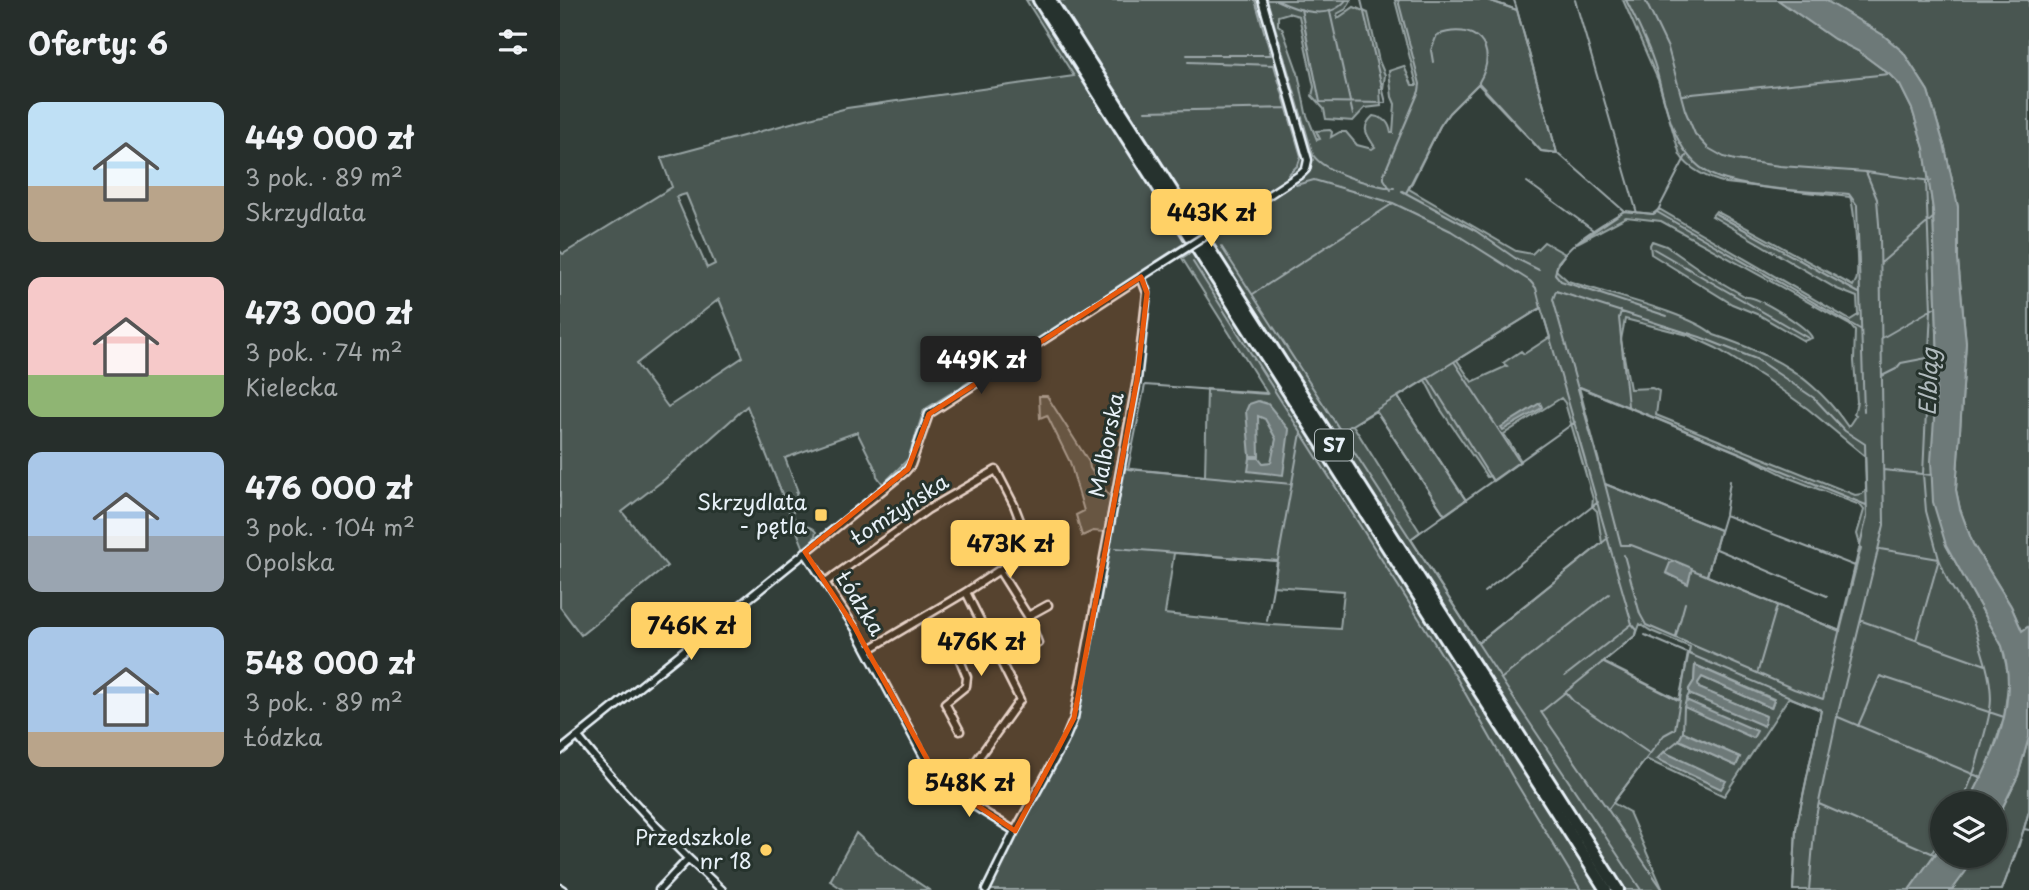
<!DOCTYPE html>
<html lang="pl">
<meta charset="utf-8">
<style>
:root{--surface:#262e2b;--page:#2e3633;--text:#f1f3f6;--muted:#a4a8a9;--line:#424a47;--accent:#ffd166}
body{margin:0;font-family:"Playpen Sans",sans-serif;background:var(--page);color:var(--text);height:100vh;display:flex;flex-direction:column;font-size:26px;white-space:nowrap}
*{box-sizing:border-box;margin:0}
p{font-size:23px;color:var(--muted)}
.icon{flex:none;width:38px;height:38px;fill:none;stroke:currentColor;stroke-width:2;stroke-linecap:round;stroke-linejoin:round}
.map{position:relative;flex:1;overflow:hidden}
.sheet{display:flex;flex-direction:column;background:var(--surface);width:560px}
.sheet>*{flex:none}
.tools{position:absolute;left:1370px;top:791px;display:grid;gap:14px}
.tools a{display:grid;place-items:center;width:77px;height:77px;border-radius:50%;background:var(--surface);box-shadow:0 2px 5px #0004,0 0 0 2px var(--line);font-size:35px}
.price{position:absolute;translate:-50% -60px;padding:0 16px;border-radius:7px;background:var(--accent);color:#111;font-size:23px;line-height:46px;filter:drop-shadow(0 2px 4px #0008)}
.price::after{content:'';position:absolute;left:50%;top:42px;width:21px;height:16px;margin-left:-10px;background:inherit;clip-path:polygon(0 0,100% 0,50% 100%)}
.price.current{background:#222;color:#fff}
ul{padding:0;list-style:none}
li{display:flex;align-items:center;gap:21px;height:175px;padding:0 28px}
li span{display:grid;place-items:center;flex:none;width:196px;height:140px;border-radius:14px;color:#555}
li>.icon{margin-inline-start:auto}
span .icon{width:84px;height:84px;fill:#fffc;stroke-width:1}
li b{font-size:30px}
h2{display:flex;justify-content:space-between;align-items:center;height:84px;padding:0 28px;font-size:30px}
main{display:flex;flex:1;min-height:0}
.map>svg:first-child{display:block}
</style>
<main>
<section class="sheet">
<h2>Oferty: 6<svg class="icon" aria-label="filters" viewBox="0 0 24 24"><path d="M4 7h16M4 17h16"/><circle cx="9" cy="7" r="2"/><circle cx="15" cy="17" r="2"/></svg></h2>
<ul>
<li><span style="background:linear-gradient(#bfe0f5 60%,#b9a48a 0)"><svg class="icon" aria-label="home" viewBox="0 0 24 24"><path d="M3 11l9-7 9 7M6 9v11h12V9"/></svg></span><div><b>449 000 zł</b><p>3 pok. · 89 m²</p><p>Skrzydlata</p></div></li>
<li><span style="background:linear-gradient(#f6c9c9 70%,#8fb573 0)"><svg class="icon" aria-label="home" viewBox="0 0 24 24"><path d="M3 11l9-7 9 7M6 9v11h12V9"/></svg></span><div><b>473 000 zł</b><p>3 pok. · 74 m²</p><p>Kielecka</p></div></li>
<li><span style="background:linear-gradient(#a9c7e8 60%,#9aa5b1 0)"><svg class="icon" aria-label="home" viewBox="0 0 24 24"><path d="M3 11l9-7 9 7M6 9v11h12V9"/></svg></span><div><b>476 000 zł</b><p>3 pok. · 104 m²</p><p>Opolska</p></div></li>
<li><span style="background:linear-gradient(#a9c7e8 75%,#b9a48a 0)"><svg class="icon" aria-label="home" viewBox="0 0 24 24"><path d="M3 11l9-7 9 7M6 9v11h12V9"/></svg></span><div><b>548 000 zł</b><p>3 pok. · 89 m²</p><p>Łódzka</p></div></li>
</ul>
</section>
<div class="map">
<svg width="1469" height="890" viewBox="0 0 1469 890">
<rect width="100%" height="100%" fill="#323e39"/>
<filter id="ink" filterUnits="userSpaceOnUse"><feTurbulence type="fractalNoise" baseFrequency=".0143" numOctaves="2"/><feDisplacementMap in="SourceGraphic" scale="14" xChannelSelector="R" yChannelSelector="G"/><feConvolveMatrix kernelMatrix="1 2 1 2 8 2 1 2 1" color-interpolation-filters="sRGB"/></filter>
<g filter="url(#ink)">
<path fill="#495651" stroke="#98a4a4" stroke-width="2" fill-rule="evenodd" d="M466 0H471L626 242 473 342 364 410 348 459 323 484 317 476 316 470 297 432 225 458 238 492 236 493C239 503 228 511 236 521 242 528 250 524 256 532L254 539 244 549 187 406 105 479 62 512 107 566 21 635 0 607V251L3 254 112 187 101 158 287 108 514 76ZM126 194 155 264 147 268 116 197ZM159 299 183 357 108 407 76 364Z
M498 0H791L786 9 777 14 778 18 794 7 808 13 819 61 825 75 823 89H820L821 106 805 108 793 121 766 119 764 109 752 96 754 87 739 16 728 13 718 16V25L722 28 738 73 746 113 757 140 760 139 756 131 770 130 772 132 771 137 780 132H786L797 145 812 149 815 147C807 135 800 128 813 116 825 118 829 122 831 133H833L835 104 832 97 829 71 844 66 852 85H857L835 0H928L957 10 997 153 981 151 918 84 889 113 880 126 849 189 956 251 972 254 984 242 1005 254 998 262 996 270 1008 281C1043 293 1131 313 1154 335 1211 354 1253 375 1288 427L1296 415 1294 414 1297 402 1294 361 1295 331 1290 325 1101 221 1066 217 1017 243 1064 211 1093 214 1099 209 1290 320 1298 315 1297 297 1277 289 1152 216 1156 211 1293 286C1295 282 1297 281 1297 276 1298 263 1295 208 1290 197L1166 183C1150 179 1129 170 1120 155L1098 80 1063 0H1218L1274 39 1298 51 1329 74 1340 85 1352 109 1364 148 1373 210 1378 364 1372 478 1386 545 1442 646 1449 678 1444 717 1427 768 1408 803H1382V844L1349 890H1233L1236 829 1261 710 1229 697 1164 796 1086 759 1053 803 1069 812 1103 890H1066L651 240 694 211 688 203 645 230ZM981 308 990 337 964 354 961 351 943 363 947 366 912 382 897 360ZM1065 319 1128 335 1156 348 1206 379 1248 409 1305 456 1306 490 1302 494 1295 495 1096 415 1099 391 1092 388 1070 389 1061 340ZM865 380 879 407 927 477 930 476 933 481 961 461 944 434 1001 398 1005 403 1033 499 1032 506 1037 511 1042 543 918 643 851 539 860 532 793 425 816 411 885 515 906 500 838 397ZM1019 387 1184 455 1232 479 1300 505 1304 510 1297 534 1301 548 1280 631 1147 576 1160 530 1045 484ZM1080 624 1091 631 1130 647 1119 700 1043 662 1076 635ZM1135 665 1214 699 1211 708 1142 677 1138 683V688L1206 716 1129 689 1134 681ZM1124 732 1180 757 1176 766 1119 740Z
M1265 0H1469V626L1462 631 1451 606 1413 544 1400 509 1396 490 1406 343 1398 260V207L1385 148 1368 91 1343 52 1323 35Z
M1092 241 1106 246 1145 273 1186 297C1198 296 1249 328 1252 338L1244 341 1199 315 1172 304 1091 254 1090 245Z
M633 251 1039 890H430L457 832 512 730 562 468 645 476 647 389 707 393 622 258ZM614 553 717 561 713 586 784 591 780 629 712 625 605 614Z
M479 396H487L529 462 530 468 551 498 544 532 533 531 522 536 516 515 524 511 510 462 487 415 480 418Z
M1469 737V811L1459 845 1442 890H1392L1417 856H1435V823L1458 776Z
M296 833 329 863 369 890H284L270 881Z"/>
<path fill="#6d7978" stroke="#9ea9ab" stroke-width="2" d="M1218 0H1265L1323 35 1343 52 1368 91 1385 148 1398 207V260L1406 343 1396 490 1400 509 1413 544 1451 606 1462 631 1469 626V737L1458 776 1435 823V803H1408C1434 756 1460 700 1442 646L1386 545 1373 502 1371 461 1378 364 1373 210 1364 148 1352 109 1340 85 1329 74 1298 51 1274 39Z
M698 401 708 404 729 430 723 475 688 471 690 458H699L703 463 711 462 716 439 705 419 698 416 699 456H690L686 411 689 404Z
M980 403 982 407 980 409 943 430 941 427 946 424Z
M1115 561 1132 568 1128 584 1106 573 1110 563Z
M1135 665 1214 700 1211 708 1142 677 1138 683 1139 688 1206 716 1204 726 1129 694V689L1134 681Z
M1126 700 1197 731 1193 738 1124 707Z
M1123 732 1180 757 1176 766 1119 740Z
M1104 752 1166 781 1161 789 1097 759Z
M1382 844V856H1417L1392 890H1349Z"/>
<g fill="none" stroke-linecap="round" stroke-linejoin="round">
<path stroke="#9ea9ab" stroke-width="2" d="M707 0 753 155C765 173 813 186 834 188
M716 0C737 10 769 22 786 0
M954 0 957 9
M1015 0 1077 213
M1066 0C1077 22 1089 45 1096 69 1108 112 1115 167 1166 180 1206 191 1249 191 1289 194L1297 205 1304 411
M1085 0 1108 48 1125 110 1135 134 1148 148 1164 157 1175 160 1220 166 1306 172 1371 181
M741 9 760 102 826 103 801 0
M770 12 793 115
M627 55H711L695 0
M628 62 714 65 741 156 738 165 728 175
M873 62 871 50 877 35C915 21 940 47 919 82
M1122 95 1329 74
M585 111 727 108
M999 154 1064 211 1093 214 1097 212 1126 156
M1366 181 1371 310 1363 474 1366 511 1379 559 1388 581 1413 621 1426 665
M967 182 1033 230
M736 185 754 180 833 203 891 231 970 281 976 288 981 308
M831 190 824 179V174L859 91 860 84 838 0
M842 191 916 231 955 258 979 270
M846 193 880 126 889 113 919 83 981 151 997 153 957 10 928 0
M1064 211C1042 225 999 247 995 274L1001 281 1107 316
M1097 212 1300 329
M1156 214 1299 293
M661 246 954 699 1081 890
M1094 249 1248 338
M633 262 896 677 952 776 1021 890
M1321 263 1374 217
M693 294 832 204
M1061 311 1059 318 1068 406
M984 317 1072 624 1077 630 1076 635 981 712 1103 890
M1322 338 1376 307
M895 363 959 461
M1322 376 1336 369 1341 363 1367 358
M868 378 932 480
M1020 387 1306 505
M707 394 585 385 568 469 732 484
M838 397 905 499
M816 411 884 514
M782 431 979 309
M1323 470 1372 475
M1042 475 993 299 996 291 1140 337 1196 359 1254 398 1285 431 1305 444 1307 516 1263 699 1234 689 1086 625 1080 614 1064 555
M1045 484 1160 530
M1045 484 1061 545H1071L1113 561
M1165 515 1295 566
M852 538 1015 422
M555 548 717 561
M1154 548 1267 596
M1320 549 1379 559 1356 640
M1133 570 1280 631
M1147 575 1165 515 1170 481
M924 592 1038 502
M707 621 741 433
M1302 621 1426 665C1436 703 1429 716 1420 751 1415 770 1410 786 1401 803
M1085 635 1228 696
M1116 636 1125 603
M919 642 1048 538
M1042 662 1118 700
M1198 671 1217 606
M1005 676 1072 624
M942 678 1049 594
M1006 693 1013 701 1089 753
M1231 698 1261 710 1236 829 1233 890
M1126 700 1129 694
M1278 717 1422 778
M1298 726 1320 676 1444 717
M1123 732 1124 707
M1104 752 1119 740
M1259 804 1376 855
M1049 808 1104 735 1115 729 1128 653
M1469 811 1464 829 1469 830
M1373 851 1382 838
M1249 890 1255 821 1277 717 1324 525 1320 236 1317 199 1306 172
M1442 890 1464 829"/>
<defs>
<path id="minor" d="M689 208 741 174 746 169 748 160 702 0
M245 552 295 628 363 755 378 779 393 793 455 831
M439 570 468 616 478 643
M266 582 367 510 436 470 454 505 471 549 406 592 308 650
M468 616 488 605
M400 731 385 703 406 686 407 677 393 643 396 638 423 625
M18 737C62 792 110 843 162 890
M0 751 345 472 351 465 369 414 598 266
M393 793 460 700 406 592
M0 888 3 890
M99 890 128 859
M426 890 455 831 504 742 514 718 577 380 587 293 581 277"/>
<path id="motorway" d="M479 0 1046 890
M490 0 1058 890"/>
</defs>
<use href="#minor" stroke="#e8f1f8" stroke-width="11"/>
<use href="#motorway" stroke="#e8f1f8" stroke-width="16"/>
<use href="#minor" stroke="#26332d" stroke-width="6"/>
<use href="#motorway" stroke="#26332d" stroke-width="10"/>
<defs>
<path id="minor-bridge" d="M598 266 689 208"/>
</defs>
<use href="#minor-bridge" stroke="#e8f1f8" stroke-width="11" stroke-linecap="butt"/>
<use href="#minor-bridge" stroke="#26332d" stroke-width="6"/>
</g>
</g>
<path fill="#e8590c" fill-opacity="0.2" stroke="#e8590c" stroke-width="5" stroke-linejoin="round" d="M581 277 587 293 577 380 514 718 455 831 378 779 295 628 245 552 348 469 369 414Z"/>
<g fill="#ffd166" stroke="#26332d" stroke-width="2.5">
<rect x="254" y="508" width="14" height="14" rx="3.5"/>
<circle cx="206" cy="850" r="7"/>
</g>
<g text-anchor="middle" stroke-width="6" stroke-linejoin="round" paint-order="stroke">
<rect fill="#26332d" stroke="#aeb8bb" stroke-width="2" x="755" y="429.5" width="38" height="31" rx="5"/>
<g font-size="19" font-weight="bold" fill="#e8f1f8">
<text x="774" y="452">S7</text>
</g>
<g font-size="21" fill="#e8f1f8" stroke="#26332d">
<text transform="translate(547 445) rotate(-79)" y="7">Malborska</text>
<text transform="translate(340 510) rotate(-33)" y="7">Łomżyńska</text>
<text transform="translate(300 604) rotate(58)" y="7">Łódzka</text>
</g>
<g font-size="21" fill="#e8f1f8" stroke="#26332d" text-anchor="end">
<text x="247" y="510">Skrzydlata<tspan x="247" dy="24">- pętla</tspan></text>
<text x="192" y="845">Przedszkole<tspan x="192" dy="24">nr 18</tspan></text>
</g>
<g font-size="23" font-style="italic" fill="#b1bbbe" stroke="#26332d">
<text transform="translate(1369 382) rotate(-88)" y="8">Elbląg</text>
</g>
</g>
</svg>
<div class="tools">
<a><svg class="icon" aria-label="layers" viewBox="0 0 24 24"><path d="M12 4l9 5-9 5-9-5zM3 14l9 5 9-5"/></svg></a>
</div>
<b class="price" style="left:651px;top:249px">443K zł</b>
<b class="price current" style="left:421px;top:396px">449K zł</b>
<b class="price" style="left:450px;top:580px">473K zł</b>
<b class="price" style="left:131px;top:662px">746K zł</b>
<b class="price" style="left:421px;top:678px">476K zł</b>
<b class="price" style="left:409px;top:819px">548K zł</b>
</div>
</main>
